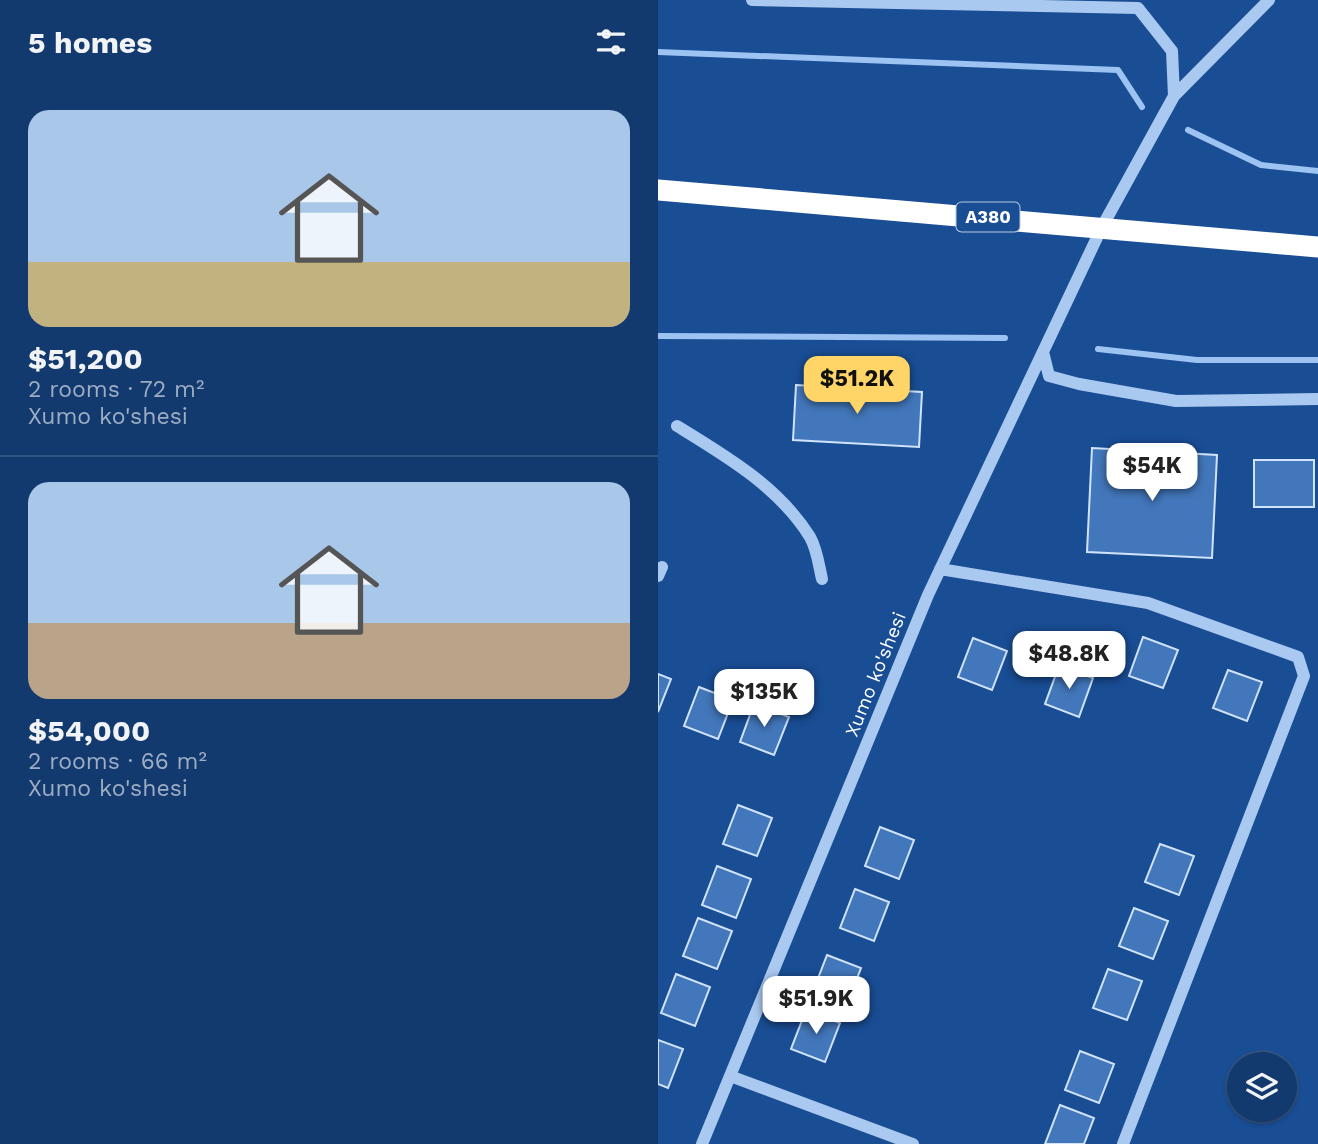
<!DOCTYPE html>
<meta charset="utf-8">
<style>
:root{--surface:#133a6f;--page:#1c4174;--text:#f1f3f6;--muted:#9dadc3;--line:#325482;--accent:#ffd568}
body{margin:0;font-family:"Work Sans",sans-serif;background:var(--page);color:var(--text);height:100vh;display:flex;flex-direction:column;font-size:26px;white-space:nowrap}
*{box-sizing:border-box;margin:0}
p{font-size:23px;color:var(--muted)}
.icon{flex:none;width:38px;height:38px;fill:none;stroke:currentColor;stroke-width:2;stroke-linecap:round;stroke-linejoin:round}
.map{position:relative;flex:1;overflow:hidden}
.panel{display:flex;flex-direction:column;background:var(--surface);width:658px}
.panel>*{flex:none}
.fabs{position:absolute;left:569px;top:1052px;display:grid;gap:14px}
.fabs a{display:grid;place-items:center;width:70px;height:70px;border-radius:50%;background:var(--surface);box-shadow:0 2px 5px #0004,0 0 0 2px var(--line);font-size:35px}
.price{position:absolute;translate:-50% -60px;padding:0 16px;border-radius:14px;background:#fff;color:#222;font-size:23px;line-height:46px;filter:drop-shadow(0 2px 4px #0008)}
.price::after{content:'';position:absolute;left:50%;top:42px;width:21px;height:16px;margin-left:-10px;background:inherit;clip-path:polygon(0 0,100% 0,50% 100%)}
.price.on{background:var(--accent);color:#111}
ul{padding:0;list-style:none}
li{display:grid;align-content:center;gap:14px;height:371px;padding:0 28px}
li+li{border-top:2px solid var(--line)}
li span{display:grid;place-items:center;height:217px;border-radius:21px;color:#555}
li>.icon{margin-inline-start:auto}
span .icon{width:126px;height:126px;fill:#fffc;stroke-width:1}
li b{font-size:30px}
h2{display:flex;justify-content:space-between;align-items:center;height:84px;padding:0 28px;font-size:30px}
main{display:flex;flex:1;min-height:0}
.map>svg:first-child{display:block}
</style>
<main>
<section class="panel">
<h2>5 homes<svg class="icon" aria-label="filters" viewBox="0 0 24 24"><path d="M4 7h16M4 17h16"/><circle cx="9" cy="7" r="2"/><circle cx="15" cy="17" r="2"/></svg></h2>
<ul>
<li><span style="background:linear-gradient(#a9c7e8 70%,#c2b280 0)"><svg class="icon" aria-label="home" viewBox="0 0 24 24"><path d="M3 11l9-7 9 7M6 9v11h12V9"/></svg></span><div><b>$51,200</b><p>2 rooms · 72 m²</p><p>Xumo ko'shesi</p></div></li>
<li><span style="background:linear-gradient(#a9c7e8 65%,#b9a48a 0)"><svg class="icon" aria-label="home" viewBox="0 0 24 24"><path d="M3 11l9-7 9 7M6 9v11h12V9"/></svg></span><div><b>$54,000</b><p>2 rooms · 66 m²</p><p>Xumo ko'shesi</p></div></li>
</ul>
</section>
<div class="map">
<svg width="660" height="1144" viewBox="0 0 660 1144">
<rect width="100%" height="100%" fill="#194d94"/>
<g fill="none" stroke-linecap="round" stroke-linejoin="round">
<path stroke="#9cc3f2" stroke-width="6" d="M0 52 460 70 484 107
M530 130 603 165 660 171
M0 336 347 338
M440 349 539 360H660"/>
</g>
<path fill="#4277bb" stroke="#d0e3fb" stroke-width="2" d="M138 385 264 392 261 447 135 440Z
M434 448 559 455 554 558 429 552Z
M596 460H656V507H596Z
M485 637 520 650 505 688 471 676Z
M315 638 349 651 334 690 300 677Z
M401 666 435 678 421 717 387 704Z
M570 670 604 682 589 721 555 708Z
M0 674 13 679 0 712Z
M41 687 75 700 60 739 26 726Z
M96 704 131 717 116 755 82 742Z
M80 805 114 818 99 856 65 844Z
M222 827 256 840 241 879 207 866Z
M502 844 536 856 521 895 487 882Z
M59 866 93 879 78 918 44 905Z
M197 889 231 902 216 941 182 928Z
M476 908 510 921 495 959 461 946Z
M40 918 74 931 59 969 25 956Z
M169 955 203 968 188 1007 154 994Z
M450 969 484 981 469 1020 435 1008Z
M18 974 52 987 37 1026 3 1013Z
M148 1010 182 1023 167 1062 133 1049Z
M0 1040 25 1049 10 1088 0 1084Z
M422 1051 456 1064 441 1103 407 1090Z
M402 1105 436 1118 426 1144H387Z"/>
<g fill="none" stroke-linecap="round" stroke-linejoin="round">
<path stroke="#aac9f0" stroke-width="12" d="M94 0 480 8 514 51 516 96
M385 352 391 376 421 384 518 401 660 399
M19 426C68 456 121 487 152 537 159 549 161 566 164 579
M282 569 490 603 640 657 646 676 465 1144
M0 576 4 567
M72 1076 255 1144
M44 1144 270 595 444 227 516 96 611 0"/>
<path stroke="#fff" stroke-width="21" d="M0 190 660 247"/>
</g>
<g text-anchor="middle" stroke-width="5" stroke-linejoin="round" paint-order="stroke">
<rect fill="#194d94" stroke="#bacadf" stroke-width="2" x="298.5" y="202.5" width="63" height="29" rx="5"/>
<g font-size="18" font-weight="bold" fill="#fff">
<text x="330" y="223">A380</text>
</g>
<g font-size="19" fill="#fff" stroke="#194d94">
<text transform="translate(217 674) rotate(-68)" y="7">Xumo ko'shesi</text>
</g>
</g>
</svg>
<div class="fabs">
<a><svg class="icon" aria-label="layers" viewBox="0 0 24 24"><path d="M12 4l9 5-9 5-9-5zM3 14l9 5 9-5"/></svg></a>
</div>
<b class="price on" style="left:199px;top:416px">$51.2K</b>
<b class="price" style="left:494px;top:503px">$54K</b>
<b class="price" style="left:411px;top:691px">$48.8K</b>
<b class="price" style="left:106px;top:729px">$135K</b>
<b class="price" style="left:158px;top:1036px">$51.9K</b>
</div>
</main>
